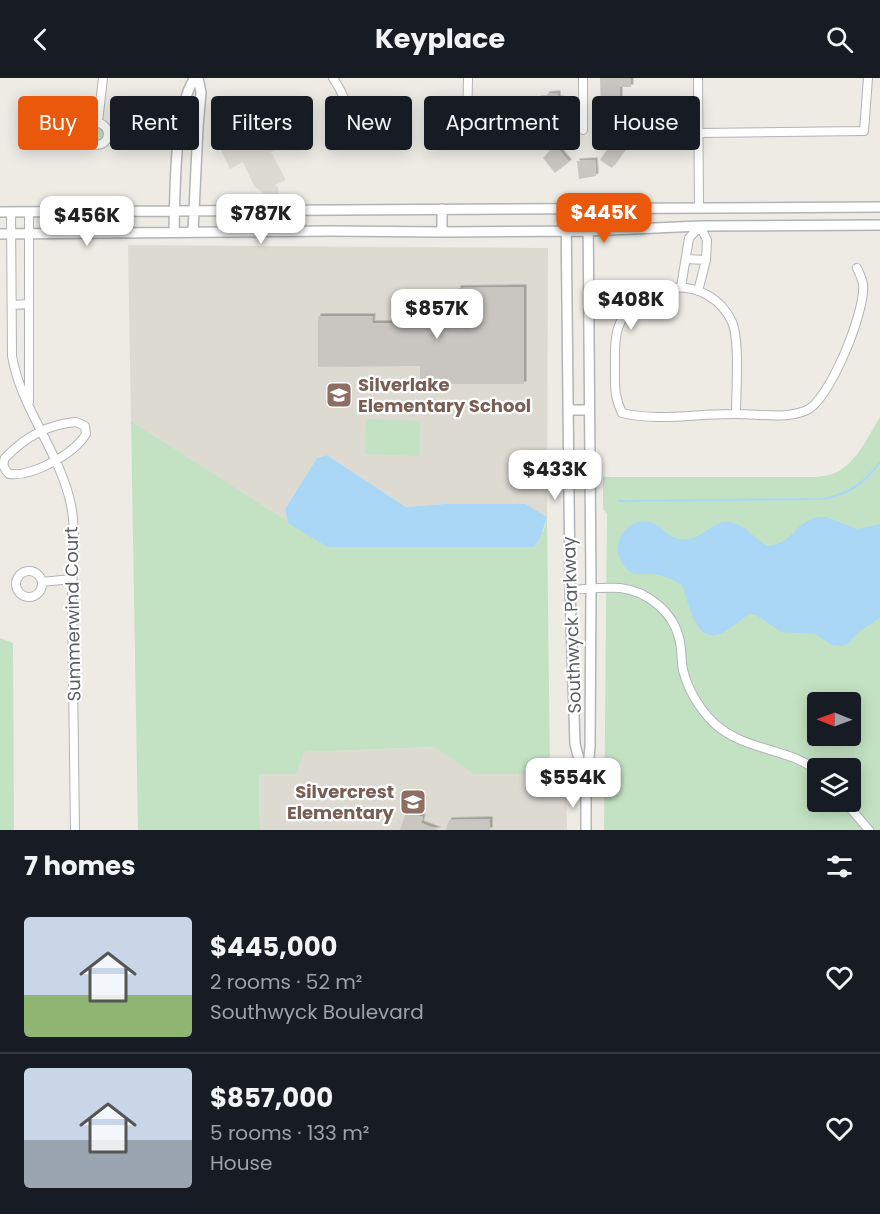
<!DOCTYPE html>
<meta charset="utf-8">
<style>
:root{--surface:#171b24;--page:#20242c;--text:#f1f3f6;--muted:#9ea1a6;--line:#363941;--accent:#ea580c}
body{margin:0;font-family:Poppins,sans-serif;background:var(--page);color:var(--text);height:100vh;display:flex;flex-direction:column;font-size:22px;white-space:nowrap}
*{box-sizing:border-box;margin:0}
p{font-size:20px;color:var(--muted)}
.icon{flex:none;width:33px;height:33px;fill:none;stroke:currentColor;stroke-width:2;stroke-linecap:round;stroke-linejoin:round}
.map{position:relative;height:752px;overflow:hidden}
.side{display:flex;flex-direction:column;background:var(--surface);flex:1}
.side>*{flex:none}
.hud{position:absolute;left:18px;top:18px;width:844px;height:54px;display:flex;gap:12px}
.needle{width:39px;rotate:271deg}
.buttons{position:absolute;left:807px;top:614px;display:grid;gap:12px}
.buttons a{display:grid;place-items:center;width:54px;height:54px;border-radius:6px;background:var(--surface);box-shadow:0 3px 15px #0003;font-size:30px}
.price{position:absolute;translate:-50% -51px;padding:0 14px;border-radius:12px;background:#fff;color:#222;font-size:20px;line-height:39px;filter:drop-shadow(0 2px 3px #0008)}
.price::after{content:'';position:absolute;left:50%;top:36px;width:18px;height:14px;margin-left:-9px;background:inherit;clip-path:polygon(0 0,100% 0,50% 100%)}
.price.current{background:var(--accent);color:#fff}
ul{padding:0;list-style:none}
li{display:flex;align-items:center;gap:18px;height:150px;padding:0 24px}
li+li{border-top:2px solid var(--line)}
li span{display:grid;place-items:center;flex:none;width:168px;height:120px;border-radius:6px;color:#555}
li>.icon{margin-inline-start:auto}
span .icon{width:72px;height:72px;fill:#fffc;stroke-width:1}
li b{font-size:26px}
h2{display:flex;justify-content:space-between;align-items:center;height:72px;padding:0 24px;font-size:26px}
.tag{padding:0 21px;border-radius:6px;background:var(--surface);box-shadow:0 3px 15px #0003;font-size:21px;line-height:54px}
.tag.current{background:var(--accent);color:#fff}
header{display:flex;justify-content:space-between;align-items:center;height:78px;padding:0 24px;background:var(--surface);font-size:27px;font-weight:700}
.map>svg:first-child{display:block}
</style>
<header><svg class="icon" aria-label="back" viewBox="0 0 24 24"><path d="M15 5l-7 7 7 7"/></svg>Keyplace<svg class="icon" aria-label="search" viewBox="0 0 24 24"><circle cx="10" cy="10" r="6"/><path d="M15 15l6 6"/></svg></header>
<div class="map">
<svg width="880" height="752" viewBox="0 0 880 752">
<defs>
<filter id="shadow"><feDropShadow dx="2.5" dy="-2.5" stdDeviation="0" flood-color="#0004"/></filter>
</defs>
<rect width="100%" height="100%" fill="#edebe4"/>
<path fill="#dddad2" d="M228 24 233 25 246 24 259 48 267 44 278 70 271 74 286 102 275 107 278 109 279 118 270 120 254 108 243 84 230 91 220 70 234 61 218 37V31L222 27Z
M128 167 548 170 547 439 526 426H444L406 429 327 377 317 380 285 431 288 445 131 343Z
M436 669 473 696H566L567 752H260L259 695 296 696 303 674Z"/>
<path fill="#c3e2c3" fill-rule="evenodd" d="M89 59a11 11 0 1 1 22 0a11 11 0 1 1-22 0Z
M880 339V752H604L607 436 603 431V399H817C823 398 830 397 835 395 857 385 868 358 880 339ZM818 624H850V657H818ZM818 690H850V723H818Z
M366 341 420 343 419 378 365 376Z
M131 343 327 469 543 454 547 439 550 696H473L435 669 304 674 296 696H259L260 752H138Z
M0 560 13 565 14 752H0Z"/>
<path fill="#abd7f7" d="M327 377 406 429 444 426H526L547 439 541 458 534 469H327L288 445 285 431 317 380Z
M818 439H827L857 451 880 446V540L860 553 847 566 841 568 832 567 815 556 781 554 756 537 749 536C740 542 732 550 722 555 695 568 689 524 682 507 673 502 663 497 653 496 645 495 637 498 630 494 624 489 619 482 618 475 616 453 636 436 657 447 663 450 668 458 675 460 681 462 688 461 693 460 707 456 713 442 730 444 746 447 754 461 768 468 794 465 793 445 818 439Z"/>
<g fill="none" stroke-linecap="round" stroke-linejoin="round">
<path stroke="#abd7f7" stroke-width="2" d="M619 423 824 421C854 413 860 408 880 385"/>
</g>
<path fill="#c9c6c1" filter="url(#shadow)" d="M600 0 631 1V9H620V38H625L626 58H608L611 32H601Z
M558 15V20H561V37H554L556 56H538V37H531V27H538V20H545L547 16Z
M611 66 624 73 612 90 600 82Z
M555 67 569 84 555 95 543 80Z
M595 82 596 98 579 101 577 83Z
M524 209V306H420V288L318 289V238H373L372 245H392V228H400L401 245H421V227H458V210Z
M406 734 423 739 421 745 439 752H400Z
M490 741V752H446L449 742Z"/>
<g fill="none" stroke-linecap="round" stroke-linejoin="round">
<defs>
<path id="minor" d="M333 0C342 13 347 24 350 41
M583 0V52
M698 0 699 129
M339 52a11 11 0 1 1 22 0a11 11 0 1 1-22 0Z
M98 44 103 0
M86 56a11 11 0 1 1 22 0a11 11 0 1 1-22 0Z
M467 49 468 0
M698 55 864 53 868 0
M11 134 12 278C21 331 60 374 71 427 77 458 72 491 72 523 73 599 74 676 75 752
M686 181 706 182
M681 209 689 160 700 148 707 162 706 182 698 213
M12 227 29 226
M29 324V134
M736 336C736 314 740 262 732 244 710 196 642 200 620 245 614 258 615 276 615 290 615 308 614 318 622 335 659 344 699 335 737 336 759 336 784 341 805 333 829 325 866 232 863 207 863 202 859 195 857 190
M76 344 85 348 86 356C74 376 32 399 9 396 4 391 2 387 5 380 24 360 48 346 76 344Z
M16 506a13 13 0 1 1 26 0a13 13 0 1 1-26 0Z
M42 504 72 501
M570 512C586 511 604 509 620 510 647 513 673 534 679 560 682 570 681 581 683 592 688 612 700 632 715 646 746 674 792 670 818 694
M844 723 869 752"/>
<path id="tertiary" d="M442 131V154
M566 131 570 512 575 666 585 704
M0 134 880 129
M174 154C175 118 174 28 195 0
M193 154 198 49 201 14 198 0
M0 156 329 153 442 154 588 153 700 148 880 147
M568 332H589
M586 752V710L590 669 591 511 588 131"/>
</defs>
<use href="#minor" stroke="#b1b4b8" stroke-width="10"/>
<use href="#tertiary" stroke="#b1b4b8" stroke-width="12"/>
<use href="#minor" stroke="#fff" stroke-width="8"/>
<use href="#tertiary" stroke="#fff" stroke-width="9"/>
</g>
<defs>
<symbol id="school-square" viewBox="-11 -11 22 22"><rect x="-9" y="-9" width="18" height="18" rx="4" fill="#8d6e63" stroke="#fff"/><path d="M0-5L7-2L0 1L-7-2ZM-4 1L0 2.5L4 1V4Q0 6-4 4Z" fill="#fff"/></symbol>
</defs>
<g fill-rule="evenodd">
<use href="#school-square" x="324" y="302" width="30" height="30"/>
<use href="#school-square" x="398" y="709" width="30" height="30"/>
</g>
<g text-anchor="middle" stroke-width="4.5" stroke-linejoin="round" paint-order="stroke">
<g font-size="18" font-weight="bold" fill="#785e54" stroke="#fff" text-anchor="start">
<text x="358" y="313">Silverlake<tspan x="358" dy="21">Elementary School</tspan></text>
<text x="394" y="720" text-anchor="end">Silvercrest<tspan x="394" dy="21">Elementary</tspan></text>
</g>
<g font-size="18" fill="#5c5f63" stroke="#fff">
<text transform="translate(73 536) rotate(-91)" y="6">Summerwind Court</text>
<text transform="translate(572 547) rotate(-92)" y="6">Southwyck Parkway</text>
</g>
</g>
</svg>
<div class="buttons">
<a><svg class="needle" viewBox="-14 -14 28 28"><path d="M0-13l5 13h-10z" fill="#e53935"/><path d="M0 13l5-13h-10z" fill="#9ea1a6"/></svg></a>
<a><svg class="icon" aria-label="layers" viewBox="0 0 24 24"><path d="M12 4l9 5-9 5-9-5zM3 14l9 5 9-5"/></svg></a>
</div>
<b class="price current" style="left:604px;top:166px">$445K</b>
<b class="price" style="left:261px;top:167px">$787K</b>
<b class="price" style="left:87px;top:169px">$456K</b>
<b class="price" style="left:631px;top:253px">$408K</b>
<b class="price" style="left:437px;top:262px">$857K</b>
<b class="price" style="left:555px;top:423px">$433K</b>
<b class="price" style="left:573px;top:731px">$554K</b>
<div class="hud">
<a class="tag current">Buy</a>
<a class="tag">Rent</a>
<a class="tag">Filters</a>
<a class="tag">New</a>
<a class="tag">Apartment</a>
<a class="tag">House</a>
</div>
</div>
<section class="side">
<h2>7 homes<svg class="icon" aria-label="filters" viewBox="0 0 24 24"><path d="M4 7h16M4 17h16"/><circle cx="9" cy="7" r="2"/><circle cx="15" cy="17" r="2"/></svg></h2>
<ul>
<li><span style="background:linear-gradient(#c9d6e8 65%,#8fb573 0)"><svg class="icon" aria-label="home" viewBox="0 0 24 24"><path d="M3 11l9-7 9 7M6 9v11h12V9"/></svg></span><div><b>$445,000</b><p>2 rooms · 52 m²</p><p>Southwyck Boulevard</p></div><svg class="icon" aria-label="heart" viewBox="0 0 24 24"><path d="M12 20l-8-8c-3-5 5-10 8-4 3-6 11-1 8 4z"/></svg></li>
<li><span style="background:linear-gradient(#c9d6e8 60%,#9aa5b1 0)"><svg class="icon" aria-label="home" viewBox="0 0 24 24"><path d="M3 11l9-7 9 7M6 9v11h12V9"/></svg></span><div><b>$857,000</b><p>5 rooms · 133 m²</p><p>House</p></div><svg class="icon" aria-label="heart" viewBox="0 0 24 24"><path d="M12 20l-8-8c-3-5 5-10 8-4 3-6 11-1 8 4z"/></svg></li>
</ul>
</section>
